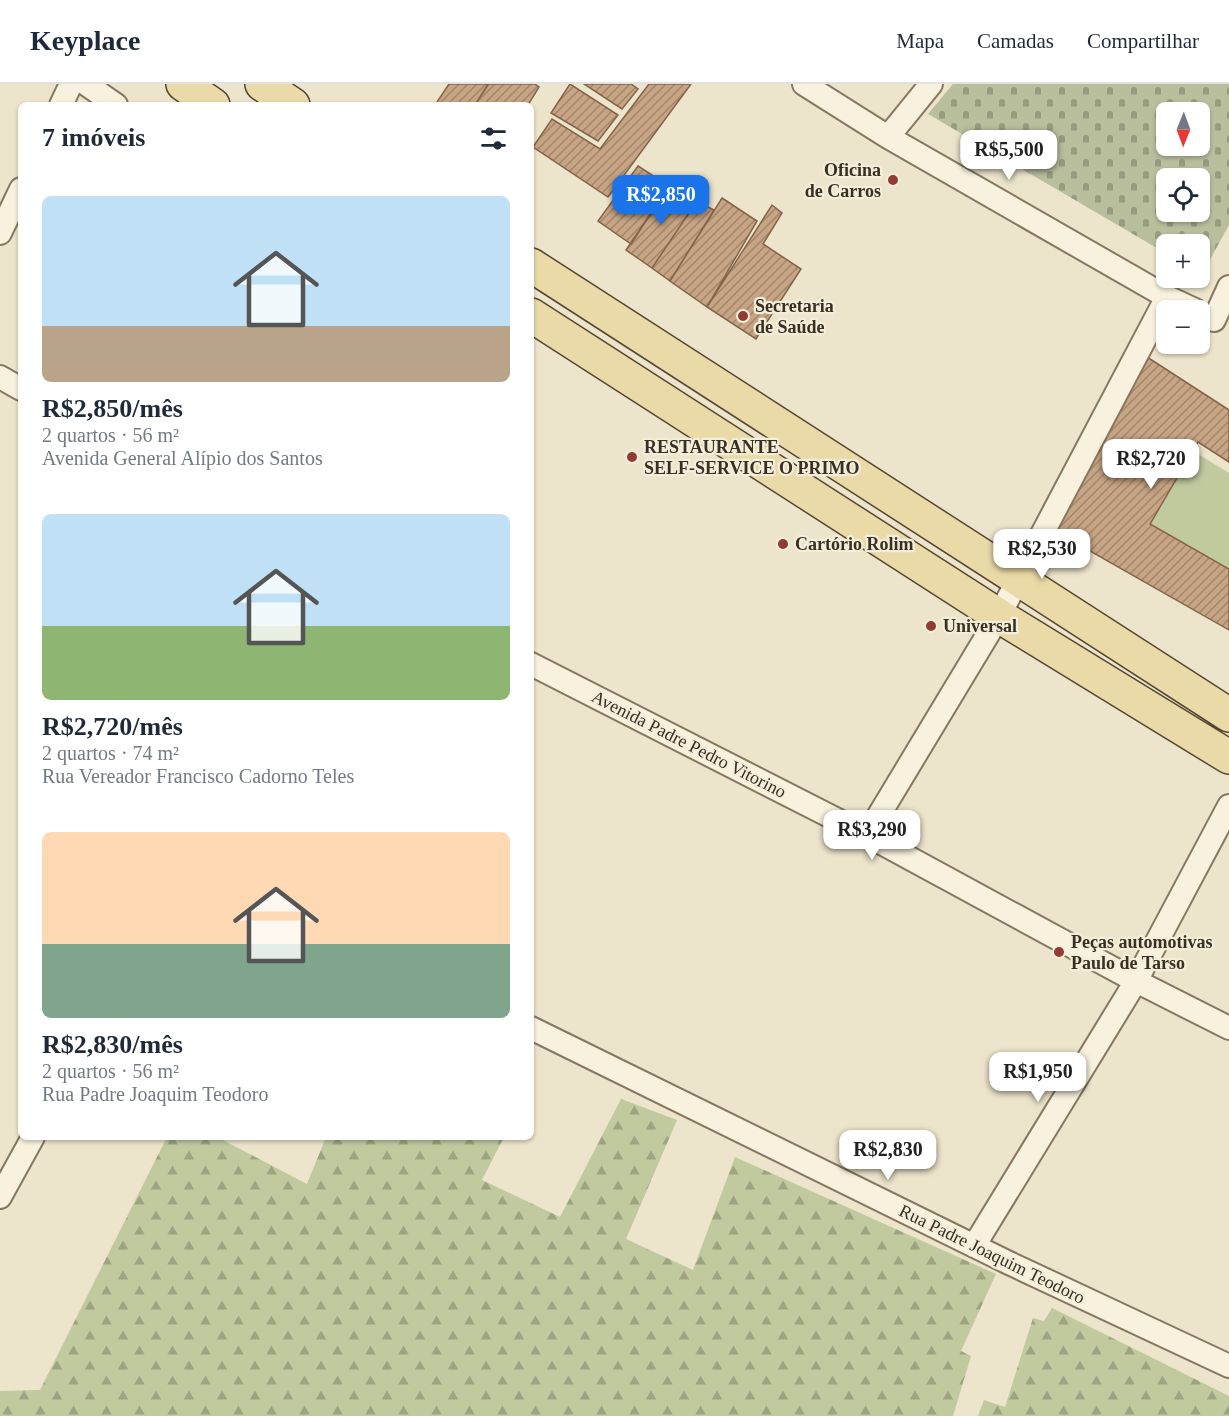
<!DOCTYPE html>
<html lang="pt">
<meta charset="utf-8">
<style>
:root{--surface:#fff;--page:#f6f6f7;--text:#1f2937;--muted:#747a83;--line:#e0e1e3;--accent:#1a73e8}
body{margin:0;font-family:Georgia,serif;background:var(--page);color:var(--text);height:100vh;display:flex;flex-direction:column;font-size:22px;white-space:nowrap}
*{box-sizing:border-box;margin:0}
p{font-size:20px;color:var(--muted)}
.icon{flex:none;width:33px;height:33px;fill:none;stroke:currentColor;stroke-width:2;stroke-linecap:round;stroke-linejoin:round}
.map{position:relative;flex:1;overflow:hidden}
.drawer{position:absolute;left:18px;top:18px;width:516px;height:1038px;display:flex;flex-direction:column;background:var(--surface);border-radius:9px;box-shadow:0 2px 4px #0004}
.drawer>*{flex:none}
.needle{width:39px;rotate:181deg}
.tools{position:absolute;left:1156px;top:18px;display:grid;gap:12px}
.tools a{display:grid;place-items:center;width:54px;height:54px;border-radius:9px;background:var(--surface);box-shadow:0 2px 4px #0004;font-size:30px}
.price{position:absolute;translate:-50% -51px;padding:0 14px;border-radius:12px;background:#fff;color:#222;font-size:20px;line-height:39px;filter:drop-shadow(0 2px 3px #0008)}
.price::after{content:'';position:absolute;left:50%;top:36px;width:18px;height:14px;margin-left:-9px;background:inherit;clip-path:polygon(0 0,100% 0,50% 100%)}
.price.selected{background:var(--accent);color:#fff}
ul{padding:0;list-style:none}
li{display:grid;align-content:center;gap:12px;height:318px;padding:0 24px}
li span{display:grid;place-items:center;height:186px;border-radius:9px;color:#555}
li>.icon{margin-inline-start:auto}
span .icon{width:108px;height:108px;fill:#fffc;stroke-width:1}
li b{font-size:26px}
h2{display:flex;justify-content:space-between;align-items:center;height:72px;padding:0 24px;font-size:26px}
header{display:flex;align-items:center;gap:36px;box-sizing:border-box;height:84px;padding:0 30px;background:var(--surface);border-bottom:2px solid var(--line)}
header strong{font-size:28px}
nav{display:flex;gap:33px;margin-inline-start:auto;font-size:21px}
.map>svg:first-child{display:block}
</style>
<header>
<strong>Keyplace</strong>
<nav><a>Mapa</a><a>Camadas</a><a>Compartilhar</a></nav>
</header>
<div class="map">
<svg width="1229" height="1332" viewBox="0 0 1229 1332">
<defs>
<pattern id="forest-firs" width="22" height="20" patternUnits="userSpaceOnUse" patternTransform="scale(1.5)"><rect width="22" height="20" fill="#c1c99f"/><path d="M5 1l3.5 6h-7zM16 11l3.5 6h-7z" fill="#9ea481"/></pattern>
<pattern id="cemetery-stones" width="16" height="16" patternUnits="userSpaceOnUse" patternTransform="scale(1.5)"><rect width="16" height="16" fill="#b9bf9d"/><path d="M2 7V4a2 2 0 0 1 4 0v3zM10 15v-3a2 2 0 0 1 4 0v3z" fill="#979c80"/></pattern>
<pattern id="building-hatch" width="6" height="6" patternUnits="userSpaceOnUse" patternTransform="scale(1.5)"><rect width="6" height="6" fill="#c6a484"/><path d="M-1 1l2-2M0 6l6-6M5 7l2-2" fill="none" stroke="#a2866c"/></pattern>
</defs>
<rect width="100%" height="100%" fill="#ece4cb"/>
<path fill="url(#forest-firs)" d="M621 1015 677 1036 626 1155 693 1186 735 1073 996 1190 961 1267 971 1272 953 1332H0V1307L40 1306 167 1053H217L307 1100 326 1053H504L482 1096 560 1133Z
M1052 1224 1229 1312V1332H978L984 1316 1005 1323 1033 1234 1044 1237Z"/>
<path fill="url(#cemetery-stones)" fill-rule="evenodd" d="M953 0H1229V141L1202 190 1200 189V160H1167V170L928 30ZM1167 28H1200V62H1167ZM1167 94H1200V128H1167Z"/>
<path fill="#c1c99f" d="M1193 367 1229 389V485L1150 440Z"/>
<path fill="url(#building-hatch)" stroke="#846448" stroke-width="1.5" d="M449 0H486L488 1 475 21H435Z
M488 0H535L539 3 528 21H475Z
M570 0 618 31 598 57 551 29Z
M584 0H631L638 5 622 25Z
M649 0H691L608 113 533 63 552 35 600 65Z
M638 82 669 102 631 160 598 137Z
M669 102 697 117 652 184 626 166Z
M722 114 757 137 707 223 670 197Z
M697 117 714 126 670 197 652 184Z
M772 121 782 129 763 160 801 185 756 255 707 223Z
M1147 273 1229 326V378L1198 358 1150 440 1229 485V546L1053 446Z"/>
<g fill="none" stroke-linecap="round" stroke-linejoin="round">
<defs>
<path id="minor" d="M86 0 116 21
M804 0 888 53 1167 213 1195 226
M61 21 71 0
M888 53 931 0
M0 149 21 105
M1214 236 1229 203
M0 293 21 305
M531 580 867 751 1136 897 1229 944
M867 751 999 532 1167 213
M531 944 1009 1179 1229 1282
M0 1113 33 1053
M974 1162 1136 897 1229 722"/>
<path id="primary" d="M183 0 213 21
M262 0 293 21
M531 181 1229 631
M531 231 999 532 1229 673"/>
</defs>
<use href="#minor" stroke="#877760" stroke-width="26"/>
<use href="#primary" stroke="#564634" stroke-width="36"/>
<use href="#minor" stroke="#f7f1dd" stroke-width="22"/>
<use href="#primary" stroke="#eadaa7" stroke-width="33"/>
</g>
<g fill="#913b35" stroke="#f3eeda" stroke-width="2">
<circle cx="893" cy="96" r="6"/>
<circle cx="743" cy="232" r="6"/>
<circle cx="632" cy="373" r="6"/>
<circle cx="783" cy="460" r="6"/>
<circle cx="931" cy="542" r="6"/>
<circle cx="1059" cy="868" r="6"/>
</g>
<g text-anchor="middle" stroke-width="4.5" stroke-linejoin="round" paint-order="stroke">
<g font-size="18" font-weight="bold" fill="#392f22" stroke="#f3eeda" text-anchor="start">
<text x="881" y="92" text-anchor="end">Oficina<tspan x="881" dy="21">de Carros</tspan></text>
<text x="755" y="228">Secretaria<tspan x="755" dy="21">de Saúde</tspan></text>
<text x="644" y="369">RESTAURANTE<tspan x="644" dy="21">SELF-SERVICE O PRIMO</tspan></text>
<text x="795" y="466">Cartório Rolim</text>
<text x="943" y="548">Universal</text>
<text x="1071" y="864">Peças automotivas<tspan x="1071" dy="21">Paulo de Tarso</tspan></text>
</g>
<g font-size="18" fill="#392f22" stroke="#f3eeda">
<text transform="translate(689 660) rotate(27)" y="6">Avenida Padre Pedro Vitorino</text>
<text transform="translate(992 1170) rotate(26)" y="6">Rua Padre Joaquim Teodoro</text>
</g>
</g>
</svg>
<div class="tools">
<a><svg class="needle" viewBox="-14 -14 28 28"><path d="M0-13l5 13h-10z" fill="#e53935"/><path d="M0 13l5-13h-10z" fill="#747a83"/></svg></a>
<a><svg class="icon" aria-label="locate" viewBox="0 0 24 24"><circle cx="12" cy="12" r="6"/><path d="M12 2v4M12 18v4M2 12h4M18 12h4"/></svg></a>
<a>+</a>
<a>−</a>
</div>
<b class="price" style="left:1009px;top:97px">R$5,500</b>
<b class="price selected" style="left:661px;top:142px">R$2,850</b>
<b class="price" style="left:1151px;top:406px">R$2,720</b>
<b class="price" style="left:1042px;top:496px">R$2,530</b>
<b class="price" style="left:872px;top:777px">R$3,290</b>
<b class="price" style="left:1038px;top:1019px">R$1,950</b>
<b class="price" style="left:888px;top:1097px">R$2,830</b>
<section class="drawer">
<h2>7 imóveis<svg class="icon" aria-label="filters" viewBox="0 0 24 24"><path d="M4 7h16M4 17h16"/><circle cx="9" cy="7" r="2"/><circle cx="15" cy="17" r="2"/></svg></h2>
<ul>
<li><span style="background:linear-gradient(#bfe0f5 70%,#b9a48a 0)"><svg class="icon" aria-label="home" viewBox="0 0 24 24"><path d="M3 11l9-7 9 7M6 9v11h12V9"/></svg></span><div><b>R$2,850/mês</b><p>2 quartos · 56 m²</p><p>Avenida General Alípio dos Santos</p></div></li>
<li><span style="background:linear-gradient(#bfe0f5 60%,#8fb573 0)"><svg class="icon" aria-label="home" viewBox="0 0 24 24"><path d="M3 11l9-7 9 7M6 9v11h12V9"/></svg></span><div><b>R$2,720/mês</b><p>2 quartos · 74 m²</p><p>Rua Vereador Francisco Cadorno Teles</p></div></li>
<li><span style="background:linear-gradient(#ffd9b3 60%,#7fa58c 0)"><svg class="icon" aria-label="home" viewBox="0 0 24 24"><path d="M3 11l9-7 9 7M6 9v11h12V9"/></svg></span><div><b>R$2,830/mês</b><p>2 quartos · 56 m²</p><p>Rua Padre Joaquim Teodoro</p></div></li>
</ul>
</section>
</div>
